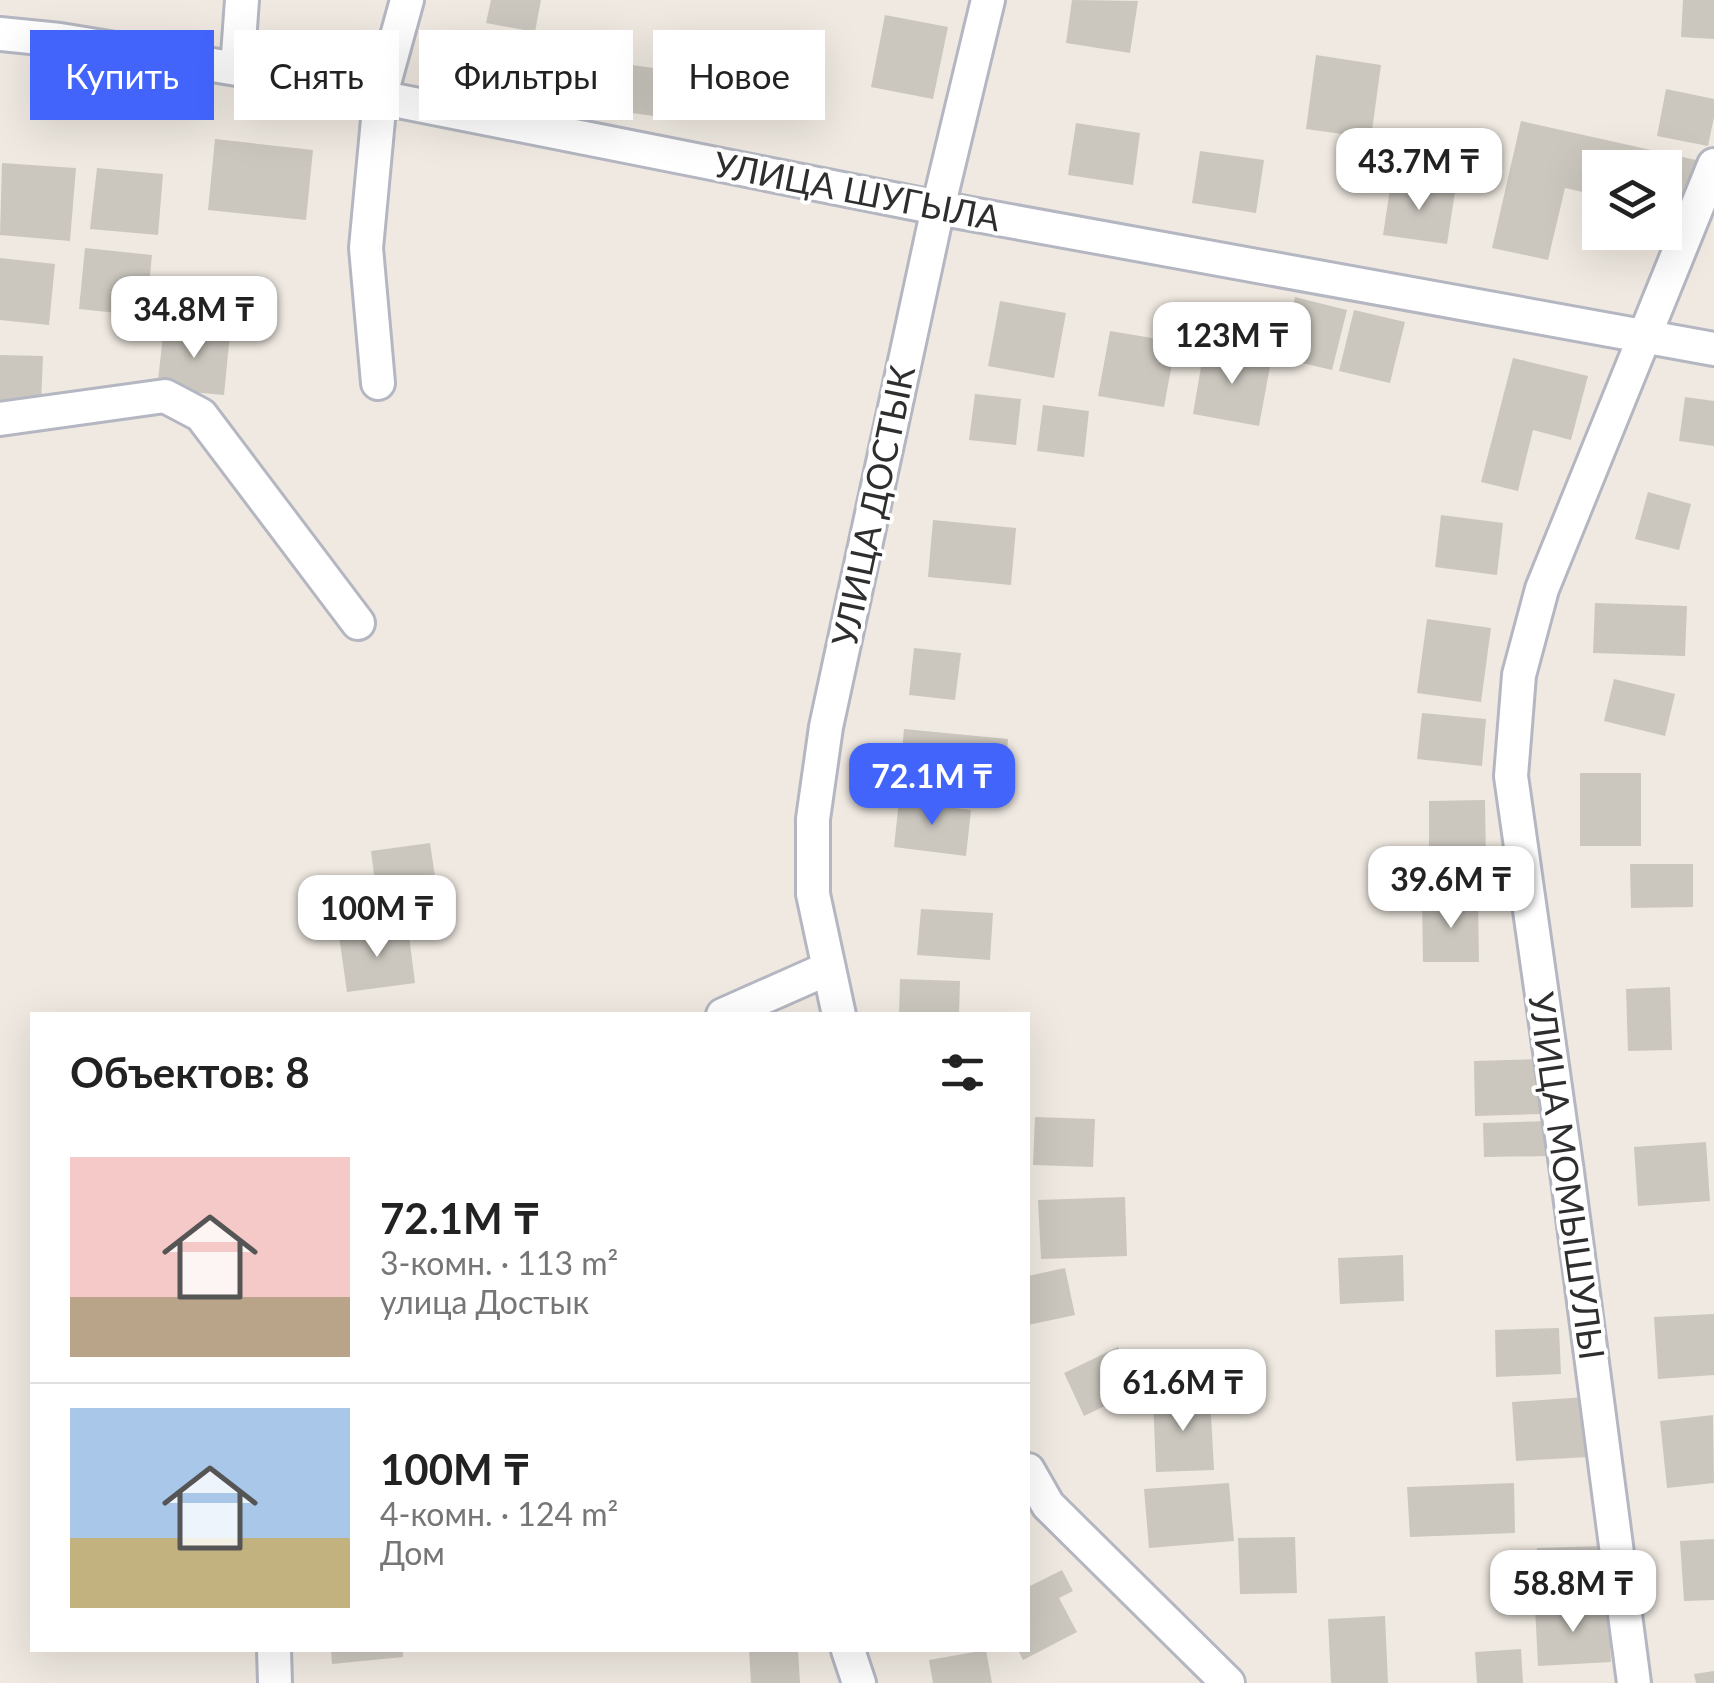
<!DOCTYPE html>
<html lang="ru">
<meta charset="utf-8">
<style>
:root{--surface:#fff;--page:#f6f6f6;--text:#222;--muted:#767676;--line:#e0e0e0;--accent:#4264fb}
body{margin:0;font-family:Lato,sans-serif;background:var(--page);color:var(--text);height:100vh;display:flex;flex-direction:column;font-size:38px;white-space:nowrap}
*{box-sizing:border-box;margin:0}
p{font-size:32px;color:var(--muted)}
.icon{flex:none;width:55px;height:55px;fill:none;stroke:currentColor;stroke-width:2;stroke-linecap:round;stroke-linejoin:round}
.map{position:relative;flex:1;overflow:hidden}
.panel{position:absolute;left:30px;top:1012px;width:1000px;height:640px;display:flex;flex-direction:column;background:var(--surface);border-radius:0px;box-shadow:0 10px 40px #0002}
.panel>*{flex:none}
.guide{position:absolute;left:30px;top:30px;width:1000px;height:90px;display:flex;gap:20px}
.controls{position:absolute;left:1582px;top:150px;display:grid;gap:20px}
.controls a{display:grid;place-items:center;width:100px;height:100px;border-radius:0px;background:var(--surface);box-shadow:0 10px 40px #0002;font-size:50px}
.price{position:absolute;translate:-50% -85px;padding:0 22px;border-radius:20px;background:#fff;color:#222;font-size:32px;line-height:65px;filter:drop-shadow(0 2px 5px #0008)}
.price::after{content:'';position:absolute;left:50%;top:60px;width:30px;height:22px;margin-left:-15px;background:inherit;clip-path:polygon(0 0,100% 0,50% 100%)}
.price.active{background:var(--accent);color:#fff}
ul{padding:0;list-style:none}
li{display:flex;align-items:center;gap:30px;height:250px;padding:0 40px}
li+li{border-top:2px solid var(--line)}
li span{display:grid;place-items:center;flex:none;width:280px;height:200px;border-radius:0px;color:#555}
li>.icon{margin-inline-start:auto}
span .icon{width:120px;height:120px;fill:#fffc;stroke-width:1}
li b{font-size:42px}
h2{display:flex;justify-content:space-between;align-items:center;height:120px;padding:0 40px;font-size:42px}
.tag{padding:0 35px;border-radius:0px;background:var(--surface);box-shadow:0 10px 40px #0002;font-size:35px;line-height:90px}
.tag.active{background:var(--accent);color:#fff}
.map>svg:first-child{display:block}
</style>
<div class="map">
<svg width="1714" height="1683" viewBox="0 0 1714 1683">
<rect width="100%" height="100%" fill="#efe9e1"/>
<path fill="#cbc7bf" d="M491 0H541L535 32 486 23Z
M1072 0 1138 1 1130 53 1066 43Z
M1683 0H1714V39L1681 37Z
M885 15 948 27 933 99 871 87Z
M1316 55 1381 65 1371 138 1306 129Z
M590 59 667 70 660 117 583 106Z
M1666 89 1714 99V117L1708 146 1657 136Z
M1521 121 1696 160 1683 214 1665 210V168H1600V196L1565 188 1548 260 1492 248Z
M1076 123 1140 133 1133 185 1068 175Z
M215 139 313 150 306 220 208 210Z
M1200 151 1264 160 1256 213 1192 203Z
M2 163 76 168 70 241 0 235Z
M97 168 163 174 158 235 90 229Z
M1391 182 1455 192 1447 244 1383 235Z
M85 248 152 255 146 316 79 309Z
M0 258 55 264 49 325 0 320Z
M1295 297 1347 310 1332 370 1281 358Z
M1000 301 1066 313 1054 378 988 366Z
M1354 310 1405 322 1390 383 1339 371Z
M164 327 230 334 224 395 157 389Z
M1110 331 1176 342 1164 407 1098 396Z
M1204 349 1271 361 1259 426 1193 414Z
M0 355 43 356 41 405 0 403Z
M1513 358 1588 376 1571 440 1533 430 1518 491 1481 482Z
M975 394 1021 399 1016 445 969 440Z
M1685 397 1714 401V446L1679 441Z
M1043 405 1089 411 1084 457 1037 451Z
M1648 492 1691 504 1679 550 1635 539Z
M1441 515 1503 523 1497 575 1435 567Z
M933 520 1016 528 1011 585 928 577Z
M1595 603 1687 606 1685 656 1593 653Z
M1427 619 1491 628 1481 702 1417 693Z
M914 648 961 653 955 700 909 695Z
M1614 679 1675 694 1665 736 1604 721Z
M1422 713 1486 719 1482 766 1417 759Z
M904 729 1008 739 1004 784 900 775Z
M1580 773H1641V846H1580Z
M1485 800 1486 863 1429 864V801Z
M899 801 971 810 966 856 894 847Z
M430 843 437 890 377 898 371 851Z
M1630 864H1693V907L1631 908Z
M1478 899 1479 962H1423L1422 900Z
M921 909 993 913 990 960 917 955Z
M408 928 415 983 347 992 339 936Z
M900 979 960 981 959 1015H899Z
M1670 987 1672 1050 1628 1051 1626 989Z
M1538 1059 1540 1114 1475 1116 1474 1061Z
M1035 1117 1095 1119 1093 1167 1033 1165Z
M1548 1121 1549 1156 1484 1157 1483 1123Z
M1706 1142 1710 1201 1638 1206 1634 1147Z
M1125 1197 1127 1256 1041 1259 1038 1200Z
M1403 1255 1404 1301 1340 1304 1338 1258Z
M1065 1268 1075 1315 1028 1325V1276Z
M1714 1314V1375L1658 1379 1654 1317Z
M1559 1328 1561 1374 1496 1377 1495 1330Z
M1118 1347 1138 1390 1084 1416 1064 1373Z
M1210 1396 1214 1470 1156 1472 1153 1399Z
M1586 1397 1589 1457 1516 1461 1512 1402Z
M1713 1415 1714 1483 1667 1488 1660 1421Z
M1229 1483 1234 1541 1149 1548 1144 1489Z
M1514 1483 1515 1533 1410 1537 1407 1487Z
M1295 1537 1297 1593 1240 1594 1238 1538Z
M1714 1539V1600L1684 1601 1680 1541Z
M1602 1546 1603 1593 1539 1595 1537 1548Z
M1062 1570 1073 1591 1059 1598 1077 1632 1023 1660 1018 1650H1028V1587Z
M1608 1603 1611 1662 1538 1666 1535 1607Z
M1385 1616 1388 1683H1331L1328 1619Z
M1521 1649 1523 1683H1477L1475 1652Z
M331 1650H403V1657L332 1664Z
M749 1650H798L800 1683H751Z
M986 1650 992 1683H933L929 1660Z
M1714 1671V1683H1696L1694 1674Z"/>
<g fill="none" stroke-linecap="round" stroke-linejoin="round">
<defs>
<path id="minor" d="M0 34 60 40 237 69 938 208 1714 349
M237 69 242 0
M378 383 366 248 380 98 407 0
M0 419 165 396 201 415 358 623
M723 1015 829 968
M839 1015 813 894V819L826 727 938 208 988 0
M1028 1470 1048 1505 1228 1683
M274 1650 275 1683
M848 1650 859 1683
M1634 1683 1567 1172 1511 776 1519 675 1542 589 1714 165"/>
</defs>
<use href="#minor" stroke="#b4b7c1" stroke-width="38"/>
<use href="#minor" stroke="#fff" stroke-width="32"/>
</g>
<g text-anchor="middle" stroke-width="8" stroke-linejoin="round" paint-order="stroke">
<g font-size="35" fill="#2e2e2e" stroke="#fff">
<text transform="translate(857 192) rotate(11)" y="12">УЛИЦА ШУГЫЛА</text>
<text transform="translate(874 506) rotate(-78)" y="12">УЛИЦА ДОСТЫК</text>
<text transform="translate(1566 1176) rotate(82)" y="12">УЛИЦА МОМЫШУЛЫ</text>
</g>
</g>
</svg>
<div class="controls">
<a><svg class="icon" aria-label="layers" viewBox="0 0 24 24"><path d="M12 4l9 5-9 5-9-5zM3 14l9 5 9-5"/></svg></a>
</div>
<b class="price" style="left:1419px;top:213px">43.7M ₸</b>
<b class="price" style="left:194px;top:361px">34.8M ₸</b>
<b class="price" style="left:1232px;top:387px">123M ₸</b>
<b class="price active" style="left:932px;top:828px">72.1M ₸</b>
<b class="price" style="left:1451px;top:931px">39.6M ₸</b>
<b class="price" style="left:377px;top:960px">100M ₸</b>
<b class="price" style="left:1183px;top:1434px">61.6M ₸</b>
<b class="price" style="left:1573px;top:1635px">58.8M ₸</b>
<div class="guide">
<a class="tag active">Купить</a>
<a class="tag">Снять</a>
<a class="tag">Фильтры</a>
<a class="tag">Новое</a>
</div>
<section class="panel">
<h2>Объектов: 8<svg class="icon" aria-label="filters" viewBox="0 0 24 24"><path d="M4 7h16M4 17h16"/><circle cx="9" cy="7" r="2"/><circle cx="15" cy="17" r="2"/></svg></h2>
<ul>
<li><span style="background:linear-gradient(#f6c9c9 70%,#b9a48a 0)"><svg class="icon" aria-label="home" viewBox="0 0 24 24"><path d="M3 11l9-7 9 7M6 9v11h12V9"/></svg></span><div><b>72.1M ₸</b><p>3-комн. · 113 m²</p><p>улица Достык</p></div></li>
<li><span style="background:linear-gradient(#a9c7e8 65%,#c2b280 0)"><svg class="icon" aria-label="home" viewBox="0 0 24 24"><path d="M3 11l9-7 9 7M6 9v11h12V9"/></svg></span><div><b>100M ₸</b><p>4-комн. · 124 m²</p><p>Дом</p></div></li>
</ul>
</section>
</div>
